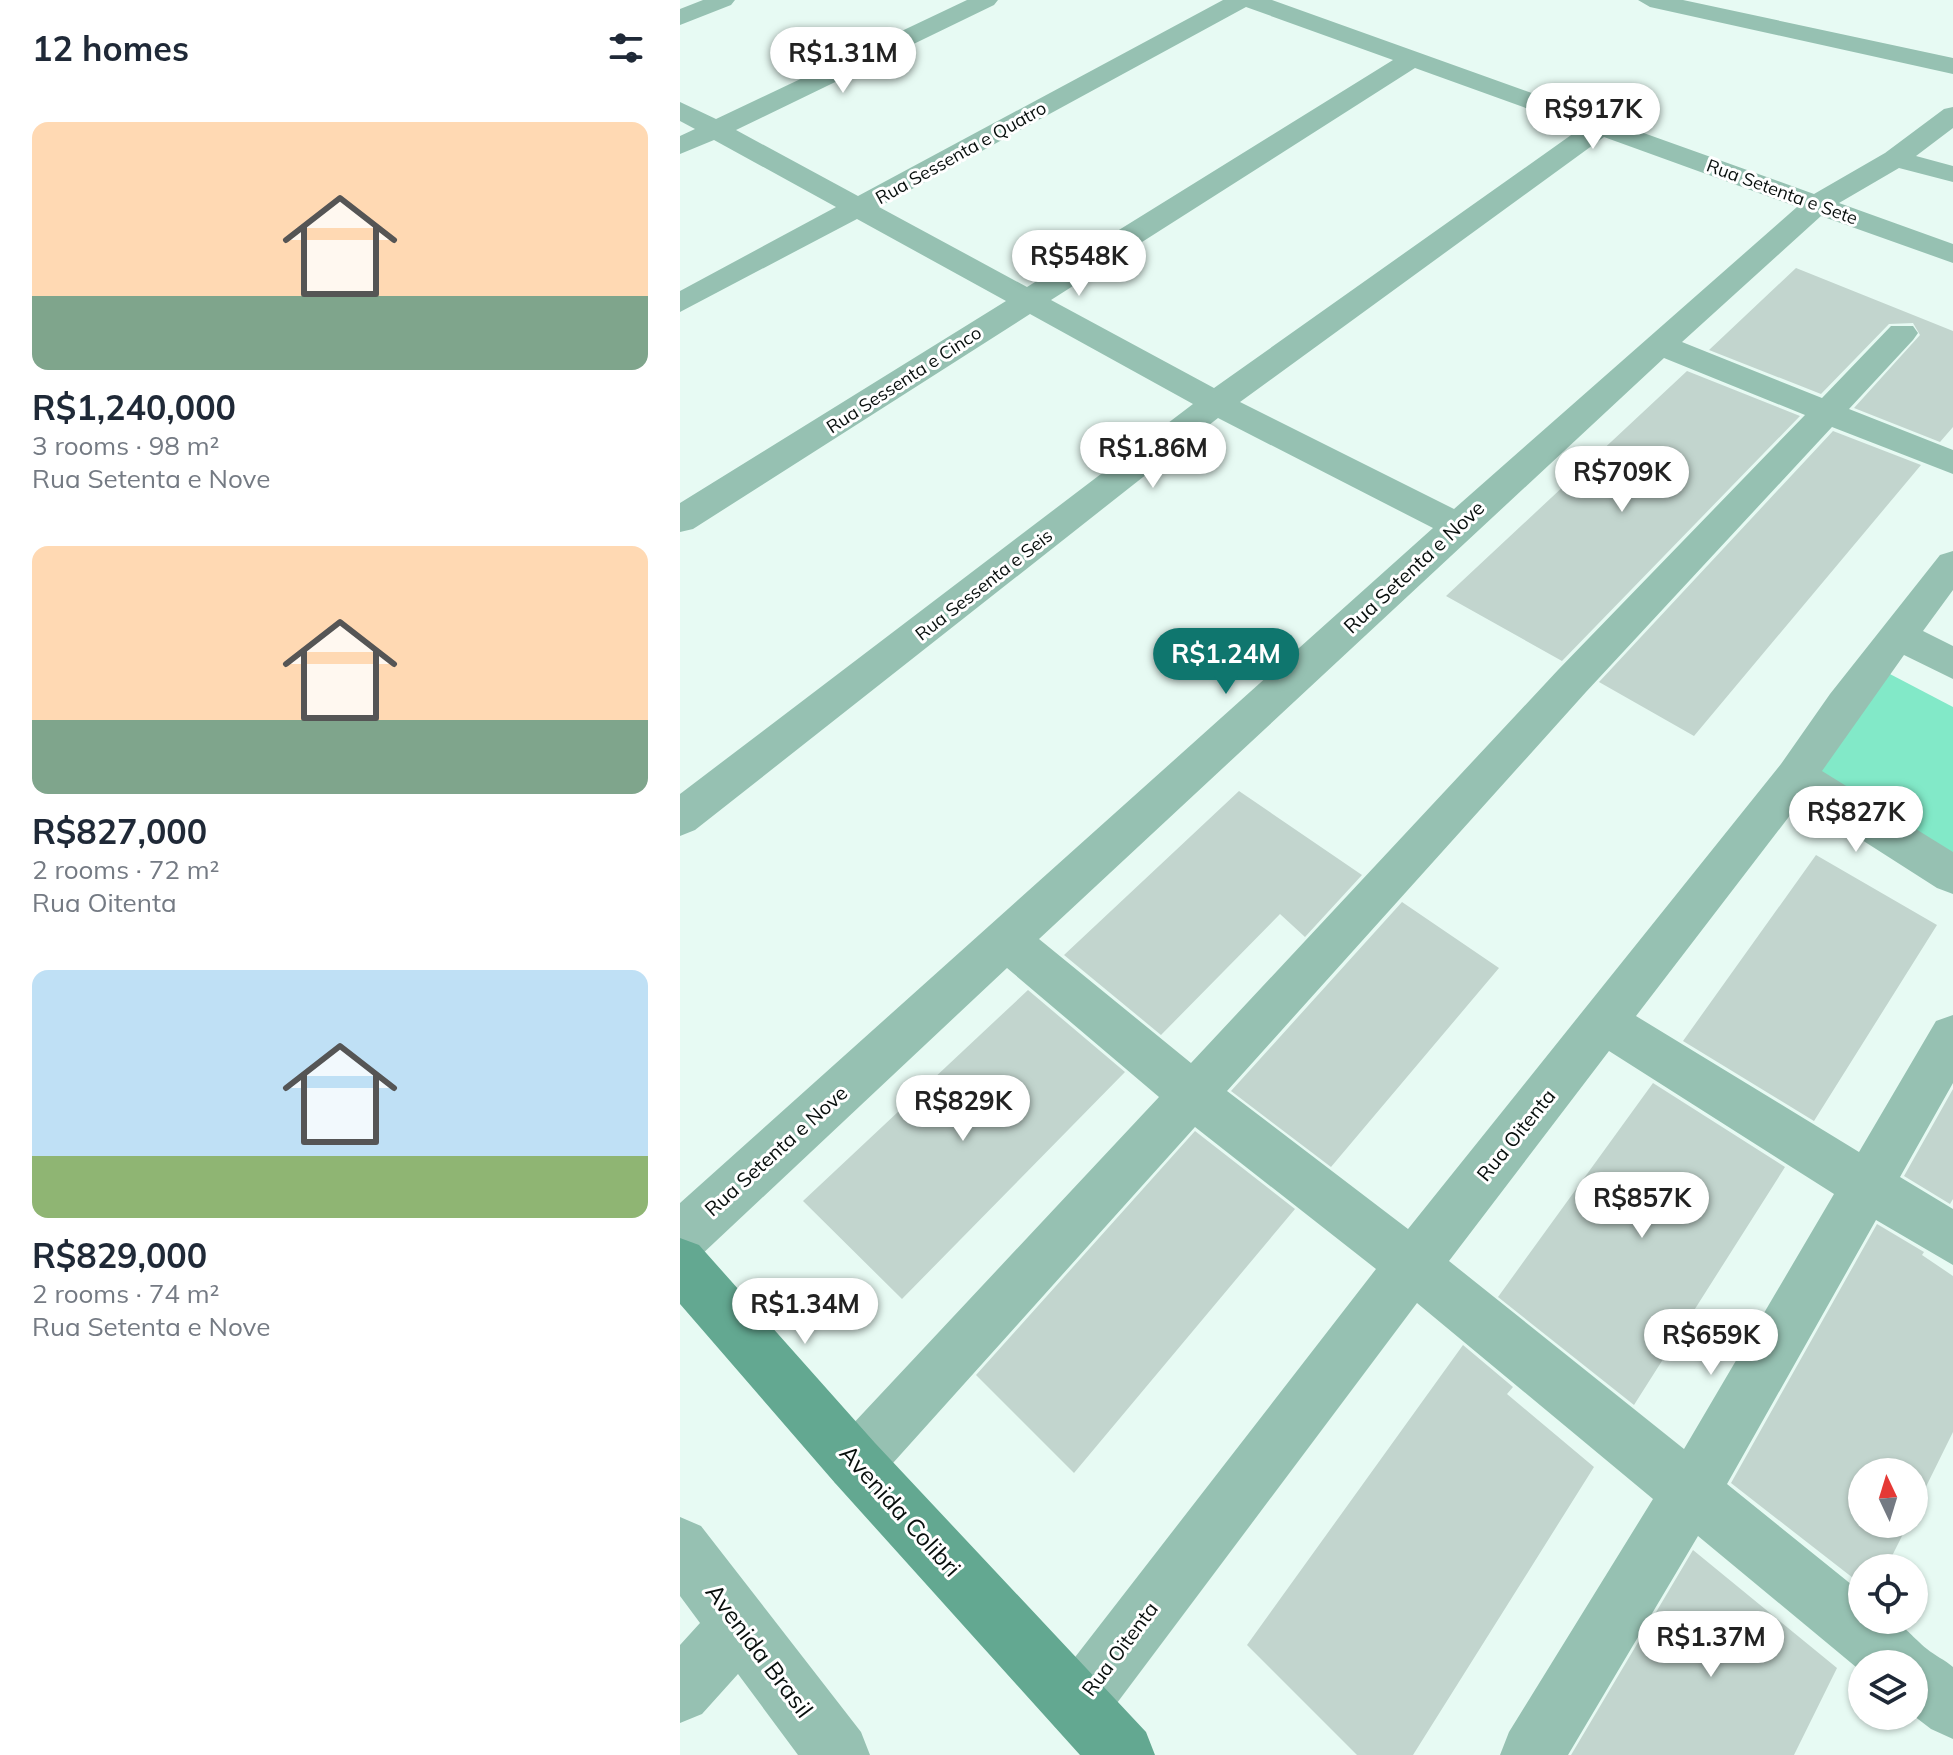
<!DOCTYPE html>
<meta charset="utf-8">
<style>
:root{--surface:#fff;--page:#f6f6f7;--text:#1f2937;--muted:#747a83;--accent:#0f766e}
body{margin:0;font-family:Mulish,sans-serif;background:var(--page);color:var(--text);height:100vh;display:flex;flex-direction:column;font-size:30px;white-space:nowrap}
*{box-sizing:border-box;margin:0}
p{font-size:26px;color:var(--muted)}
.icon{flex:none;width:44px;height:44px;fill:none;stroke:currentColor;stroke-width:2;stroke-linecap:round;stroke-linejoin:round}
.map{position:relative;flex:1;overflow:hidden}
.panel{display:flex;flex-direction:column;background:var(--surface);width:680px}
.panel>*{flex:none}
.needle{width:52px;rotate:356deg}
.controls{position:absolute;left:1168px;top:1458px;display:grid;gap:16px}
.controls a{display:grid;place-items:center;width:80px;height:80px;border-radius:50%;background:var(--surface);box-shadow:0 2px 6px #0004;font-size:40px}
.price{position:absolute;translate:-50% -68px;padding:0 18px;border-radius:28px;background:#fff;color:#222;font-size:26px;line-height:52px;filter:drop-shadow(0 2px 4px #0008)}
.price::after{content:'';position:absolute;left:50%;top:48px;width:24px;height:18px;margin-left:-12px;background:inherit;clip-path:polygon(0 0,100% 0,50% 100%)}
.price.on{background:var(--accent);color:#fff}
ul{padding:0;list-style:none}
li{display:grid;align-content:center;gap:16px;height:424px;padding:0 32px}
li span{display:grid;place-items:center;height:248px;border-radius:16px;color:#555}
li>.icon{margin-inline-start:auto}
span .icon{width:144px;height:144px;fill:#fffc;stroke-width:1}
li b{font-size:34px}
h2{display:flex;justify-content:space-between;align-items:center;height:96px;padding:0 32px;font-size:34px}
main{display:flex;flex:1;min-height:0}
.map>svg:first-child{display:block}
</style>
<main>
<section class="panel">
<h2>12 homes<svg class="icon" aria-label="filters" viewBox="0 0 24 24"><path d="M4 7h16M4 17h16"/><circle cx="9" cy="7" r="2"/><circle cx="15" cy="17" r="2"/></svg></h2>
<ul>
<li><span style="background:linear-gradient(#ffd9b3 70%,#7fa58c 0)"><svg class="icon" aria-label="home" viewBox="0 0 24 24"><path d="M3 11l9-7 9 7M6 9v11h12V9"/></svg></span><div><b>R$1,240,000</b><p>3 rooms · 98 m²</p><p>Rua Setenta e Nove</p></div></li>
<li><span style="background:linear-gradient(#ffd9b3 70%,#7fa58c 0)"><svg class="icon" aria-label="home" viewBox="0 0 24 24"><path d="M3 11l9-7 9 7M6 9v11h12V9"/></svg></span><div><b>R$827,000</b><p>2 rooms · 72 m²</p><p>Rua Oitenta</p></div></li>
<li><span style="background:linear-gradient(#bfe0f5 75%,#8fb573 0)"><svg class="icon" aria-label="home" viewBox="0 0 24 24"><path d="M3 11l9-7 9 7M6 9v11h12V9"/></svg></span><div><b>R$829,000</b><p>2 rooms · 74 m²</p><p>Rua Setenta e Nove</p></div></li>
</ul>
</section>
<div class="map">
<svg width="1273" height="1755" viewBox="0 0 1273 1755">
<rect width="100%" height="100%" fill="#e7faf3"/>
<path fill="#82e9c8" d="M1208 673 1273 707V867L1125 774Z"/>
<path fill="#c2d5ce" d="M1116 268 1273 331V427L1260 442 1174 408 1240 335 1233 323 1209 324 1141 394 1029 350Z
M1007 371 1120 416 882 661 766 596Z
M1153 431 1241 465 1014 736 919 682Z
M559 791 682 875 625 937 600 914 481 1035 384 955Z
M1136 855 1257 925 1134 1121 1003 1041Z
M722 902 819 968 651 1167 551 1091Z
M348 990 445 1072 222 1299 123 1201Z
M973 1083 1105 1167 954 1405 818 1297Z
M1273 1089V1199L1270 1204 1224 1176Z
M515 1131 615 1209 394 1473 296 1375Z
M1197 1224 1244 1252 1242 1255 1273 1276V1432L1234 1511V1472H1182V1524H1228L1206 1568H1182V1585L1051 1483Z
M783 1345 833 1387 827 1394 914 1467 733 1755H677L567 1645Z
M1013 1550 1157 1668 1114 1755H891Z"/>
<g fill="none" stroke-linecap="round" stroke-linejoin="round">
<path fill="#96c1b2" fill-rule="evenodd" d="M23 0H55L51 5 0 25V9Z
M287 0H318L314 5 56 130 178 196 543 0H592L1134 194 1205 153 1264 109 1273 107V128L1236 156 1273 166V182L1219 168 1159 203 1273 244V263L1141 216 1002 342 1142 398 1211 326H1233L1238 333 1233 340 1169 409 1273 450V474L1152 427 906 692 547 1091 728 1229 1101 764 1150 694 1260 555 1273 551V590L1243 631 1273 646V679L1224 655 1142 771 1273 852V894L1257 888 1121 801 956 1016 1179 1152 1256 1021 1273 1015V1083L1220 1177 1273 1209V1265L1196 1220 1047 1484 1182 1593V1620C1225 1620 1217 1623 1247 1649 1254 1655 1265 1660 1273 1667V1739L1251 1729 1234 1716V1664H1182V1672L1018 1536 888 1755H820L829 1732 973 1499 737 1303 419 1727 397 1737 375 1727 365 1705 375 1683 696 1269 515 1127 195 1483 175 1492 155 1483 146 1463 155 1443 479 1097 327 968 19 1257 0 1264V1203L753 528 538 418 15 830 0 836V794L513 404 350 314 13 529 0 532V503L326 301 177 219 0 312V291L156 207 34 140 0 154V136L15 129 0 121V102L36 119ZM566 7 713 60 347 287 199 207ZM735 68 901 128 534 388 371 300ZM924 137 1117 207 774 509 560 402ZM984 358 1125 415 878 670 511 1063 359 939ZM929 1051 1154 1194 1004 1449 769 1261Z
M958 0H1003L1273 58V74L970 7Z
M0 1517 21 1526 181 1732 190 1755H118L58 1674 22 1714 0 1723V1645L20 1623 0 1596Z"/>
<path fill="#63a891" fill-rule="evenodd" d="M0 1238 19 1245 195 1443 466 1732 475 1755H400L155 1483 0 1304Z"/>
</g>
<g text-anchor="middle" stroke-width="6" stroke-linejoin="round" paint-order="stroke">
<g font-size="18" fill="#080f0d" stroke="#fff">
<text transform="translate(281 153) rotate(-29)" y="6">Rua Sessenta e Quatro</text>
<text transform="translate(1102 192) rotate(20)" y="6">Rua Setenta e Sete</text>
<text transform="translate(224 380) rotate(-33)" y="6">Rua Sessenta e Cinco</text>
<text transform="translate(304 585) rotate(-38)" y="6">Rua Sessenta e Seis</text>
</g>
<g font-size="20" fill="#080f0d" stroke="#fff">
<text transform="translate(734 567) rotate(-43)" y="7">Rua Setenta e Nove</text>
<text transform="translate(836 1135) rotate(-51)" y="7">Rua Oitenta</text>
<text transform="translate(96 1151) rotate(-42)" y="7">Rua Setenta e Nove</text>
<text transform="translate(440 1649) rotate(-53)" y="7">Rua Oitenta</text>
</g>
<g font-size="24" fill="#080f0d" stroke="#fff">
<text transform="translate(220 1511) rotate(48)" y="8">Avenida Colibri</text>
<text transform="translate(79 1651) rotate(53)" y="8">Avenida Brasil</text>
</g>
</g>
</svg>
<div class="controls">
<a><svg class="needle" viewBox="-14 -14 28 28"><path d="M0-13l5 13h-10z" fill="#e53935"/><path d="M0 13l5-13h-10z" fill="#747a83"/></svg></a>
<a><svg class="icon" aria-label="locate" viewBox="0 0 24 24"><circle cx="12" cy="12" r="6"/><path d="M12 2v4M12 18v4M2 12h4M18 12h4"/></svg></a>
<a><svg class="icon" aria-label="layers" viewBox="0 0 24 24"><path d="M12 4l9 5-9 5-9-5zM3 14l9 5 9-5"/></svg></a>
</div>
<b class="price" style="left:163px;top:95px">R$1.31M</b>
<b class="price" style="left:913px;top:151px">R$917K</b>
<b class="price" style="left:399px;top:298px">R$548K</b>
<b class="price" style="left:473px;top:490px">R$1.86M</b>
<b class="price" style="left:942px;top:514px">R$709K</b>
<b class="price on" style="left:546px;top:696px">R$1.24M</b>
<b class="price" style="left:1176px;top:854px">R$827K</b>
<b class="price" style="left:283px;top:1143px">R$829K</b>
<b class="price" style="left:962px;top:1240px">R$857K</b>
<b class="price" style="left:125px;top:1346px">R$1.34M</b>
<b class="price" style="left:1031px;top:1377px">R$659K</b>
<b class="price" style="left:1031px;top:1679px">R$1.37M</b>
</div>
</main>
